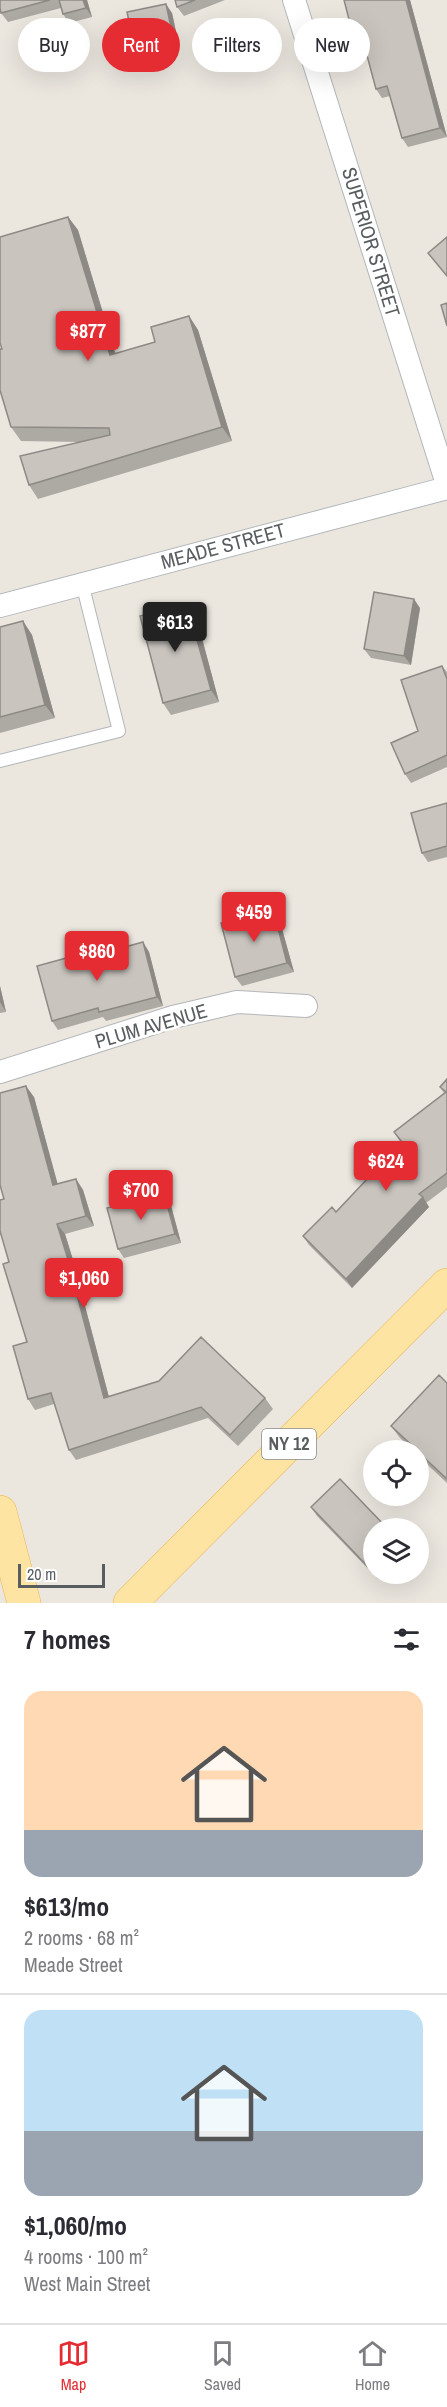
<!DOCTYPE html>
<meta charset="utf-8">
<style>
:root{--surface:#fff;--page:#f2f2f3;--text:#2b2b33;--muted:#7c7c81;--line:#e1e1e2;--accent:#e42c32}
body{margin:0;font-family:"Archivo Narrow",sans-serif;background:var(--page);color:var(--text);height:100vh;display:flex;flex-direction:column;font-size:22px;white-space:nowrap}
*{box-sizing:border-box;margin:0}
p{font-size:20px;color:var(--muted)}
.icon{flex:none;width:33px;height:33px;fill:none;stroke:currentColor;stroke-width:2;stroke-linecap:round;stroke-linejoin:round}
.map{position:relative;height:1603px;overflow:hidden}
.sheet{display:flex;flex-direction:column;background:var(--surface);flex:1}
.sheet>*{flex:none}
.banner{position:absolute;left:18px;top:18px;width:411px;height:54px;display:flex;gap:12px}
.buttons{position:absolute;left:363px;top:1440px;display:grid;gap:12px}
.buttons a{display:grid;place-items:center;width:66px;height:66px;border-radius:50%;background:var(--surface);box-shadow:0 6px 24px #0002;font-size:30px}
.scale{position:absolute;left:18px;bottom:15px;width:87px;box-sizing:border-box;padding-left:6px;border:3px solid #585d60;border-top:0;font-size:16px;line-height:21px;white-space:nowrap;color:#585d60;-webkit-text-stroke:4px #fff;paint-order:stroke}
.price{position:absolute;translate:-50% -51px;padding:0 14px;border-radius:6px;background:var(--accent);color:#fff;font-size:20px;line-height:39px;filter:drop-shadow(0 2px 3px #0008)}
.price::after{content:'';position:absolute;left:50%;top:36px;width:18px;height:14px;margin-left:-9px;background:inherit;clip-path:polygon(0 0,100% 0,50% 100%)}
.price.selected{background:#222;color:#fff}
ul{padding:0;list-style:none}
li{display:grid;align-content:center;gap:12px;height:318px;padding:0 24px}
li+li{border-top:2px solid var(--line)}
li span{display:grid;place-items:center;height:186px;border-radius:18px;color:#555}
li>.icon{margin-inline-start:auto}
span .icon{width:108px;height:108px;fill:#fffc;stroke-width:1}
li b{font-size:26px}
h2{display:flex;justify-content:space-between;align-items:center;height:72px;padding:0 24px;font-size:26px}
.chip{padding:0 21px;border-radius:27px;background:var(--surface);box-shadow:0 6px 24px #0002;font-size:21px;line-height:54px}
.chip.selected{background:var(--accent);color:#fff}
.dock{display:flex;justify-content:space-around;align-items:center;height:84px;border-top:2px solid var(--line);background:var(--surface);font-size:16px;color:var(--muted)}
.dock a{display:grid;justify-items:center;gap:3px}
.dock .selected{color:var(--accent)}
.map>svg:first-child{display:block}
</style>
<div class="map">
<svg width="447" height="1603" viewBox="0 0 447 1603">
<rect width="100%" height="100%" fill="#ebe7df"/>
<g fill="none" stroke-linecap="round" stroke-linejoin="round">
<defs>
<path id="service" d="M0 761 119 731 82 583"/>
<path id="minor" d="M294 0 447 484
M0 606 447 488
M0 1072 173 1017 237 1002 306 1006"/>
<path id="primary" d="M0 1512 24 1603
M130 1603 447 1285"/>
</defs>
<use href="#service" stroke="#b2b6ba" stroke-width="14"/>
<use href="#minor" stroke="#b2b6ba" stroke-width="24"/>
<use href="#primary" stroke="#edb356" stroke-width="34"/>
<use href="#service" stroke="#fff" stroke-width="12"/>
<use href="#minor" stroke="#fff" stroke-width="22"/>
<use href="#primary" stroke="#fde4a2" stroke-width="33"/>
</g>
<path fill="#ada9a3" d="M0 0H87L92 17 69 23 63 14 61 8 8 22 1 13Z
M175 0H225L184 16 177 7Z
M344 0H410L447 137 408 147 402 138 390 96 382 98 376 89 364 43 360 44 353 35Z
M172 13 178 41 139 49 133 40Z
M68 217 78 230 115 354 155 342 189 316 198 330 232 441 38 499 29 485 80 442 21 441 11 427 2 349Z
M420 608 411 665 371 658 364 649Z
M196 616 219 702 171 715 163 703Z
M23 621 32 635 55 718 0 733V627Z
M442 666 447 672V767L411 783 405 774 418 731Z
M447 803V857L428 862 422 853Z
M279 918 294 972 242 986 235 977Z
M143 942 149 952 163 1006 106 1021 103 1017 58 1030 52 1021 70 957 73 961Z
M0 986 6 1012 0 1013Z
M447 1079V1187L426 1203 429 1207 352 1288 309 1245 303 1236 336 1212 401 1143 394 1132 444 1093 440 1087Z
M34 1097 57 1184 76 1179 83 1190 94 1226 65 1234 87 1305 85 1306 109 1397 265 1398 273 1409 238 1446 208 1418 76 1460 69 1450 54 1404 35 1410 28 1399 27 1342 9 1262 4 1199Z
M170 1202 181 1243 124 1258 118 1249Z
M447 1383V1483L418 1456V1450H413L400 1438 391 1426Z
M311 1507 374 1528V1574H383L378 1579 317 1516Z"/>
<path fill="#8d8985" d="M83 0H87L92 17 86 8Z
M406 0H410L447 137 440 128Z
M166 4 172 13 178 41 172 32Z
M68 217 78 230 120 369 110 355Z
M189 316 198 330 232 441 222 427Z
M414 599 420 608 411 665 404 656Z
M187 604 196 616 219 702 211 690Z
M23 621 32 635 55 718 45 705Z
M273 909 279 918 294 972 287 963Z
M143 942 149 952 163 1006 157 997Z
M0 986 6 1012 0 1002Z
M26 1086 34 1097 61 1196 53 1185Z
M76 1179 83 1190 94 1226 86 1216Z
M164 1193 170 1202 181 1243 175 1234Z
M423 1197 429 1207 352 1288 346 1279Z
M57 1224 65 1234 87 1305 79 1295Z
M77 1295 85 1306 112 1409 104 1398Z"/>
<path fill="#c9c4be" stroke="#8d8985" stroke-width="1.5" d="M0 0H50L1 13 0 8Z
M59 0H83L86 8 63 14Z
M175 0H195L177 7Z
M344 0H406L440 128 402 138 387 86 376 89 361 33 353 35Z
M166 4 172 32 133 40 127 12Z
M68 217 110 355 155 342 151 327 189 316 222 427 29 485 20 456 110 435 109 428 11 427 0 390V349H2L0 343V237Z
M447 237V276L428 253Z
M447 303V326L441 305Z
M374 592 414 599 404 656 364 649Z
M187 604 211 690 163 703 140 616Z
M23 621 45 705 0 717V627Z
M442 666 447 679V755L405 774 391 743 418 731 401 680Z
M447 803V846L422 853 411 813Z
M273 909 287 963 235 977 221 923Z
M143 942 157 997 99 1012 98 1008 52 1021 37 966 70 957 71 962Z
M447 1079V1173L419 1194 423 1197 346 1279 303 1236 332 1207 336 1212 402 1142 394 1132 446 1092 440 1087Z
M26 1086 53 1185 76 1179 86 1216 57 1224 79 1295H77L104 1398 159 1381 201 1337 265 1398 230 1435 201 1407 69 1450 51 1393 28 1399 13 1346 27 1342 3 1264 9 1262 0 1231V1200L4 1199 0 1185V1093Z
M164 1193 175 1234 118 1249 107 1208Z
M439 1375 447 1383V1479L418 1452V1450H417L391 1426Z
M340 1479 387 1528H374V1567L371 1570 311 1507Z"/>
<g text-anchor="middle" stroke-width="5" stroke-linejoin="round" paint-order="stroke">
<rect fill="#fff" stroke="#8a8e90" stroke-width="1.5" x="262" y="1429" width="54" height="30" rx="4.5"/>
<g font-size="18" font-weight="bold" fill="#585d60">
<text x="289" y="1450">NY 12</text>
</g>
<g font-size="20" fill="#585d60" stroke="#fff">
<text transform="translate(371 242) rotate(73)" y="7">SUPERIOR STREET</text>
<text transform="translate(223 546) rotate(-15)" y="7">MEADE STREET</text>
<text transform="translate(151 1026) rotate(-16)" y="7">PLUM AVENUE</text>
</g>
</g>
</svg>
<div class="buttons">
<a><svg class="icon" aria-label="locate" viewBox="0 0 24 24"><circle cx="12" cy="12" r="6"/><path d="M12 2v4M12 18v4M2 12h4M18 12h4"/></svg></a>
<a><svg class="icon" aria-label="layers" viewBox="0 0 24 24"><path d="M12 4l9 5-9 5-9-5zM3 14l9 5 9-5"/></svg></a>
</div>
<div class="scale">20 m</div>
<b class="price" style="left:88px;top:362px">$877</b>
<b class="price selected" style="left:175px;top:653px">$613</b>
<b class="price" style="left:254px;top:943px">$459</b>
<b class="price" style="left:97px;top:982px">$860</b>
<b class="price" style="left:386px;top:1192px">$624</b>
<b class="price" style="left:141px;top:1221px">$700</b>
<b class="price" style="left:84px;top:1309px">$1,060</b>
<div class="banner">
<a class="chip">Buy</a>
<a class="chip selected">Rent</a>
<a class="chip">Filters</a>
<a class="chip">New</a>
</div>
</div>
<section class="sheet">
<h2>7 homes<svg class="icon" aria-label="filters" viewBox="0 0 24 24"><path d="M4 7h16M4 17h16"/><circle cx="9" cy="7" r="2"/><circle cx="15" cy="17" r="2"/></svg></h2>
<ul>
<li><span style="background:linear-gradient(#ffd9b3 75%,#9aa5b1 0)"><svg class="icon" aria-label="home" viewBox="0 0 24 24"><path d="M3 11l9-7 9 7M6 9v11h12V9"/></svg></span><div><b>$613/mo</b><p>2 rooms · 68 m²</p><p>Meade Street</p></div></li>
<li><span style="background:linear-gradient(#bfe0f5 65%,#9aa5b1 0)"><svg class="icon" aria-label="home" viewBox="0 0 24 24"><path d="M3 11l9-7 9 7M6 9v11h12V9"/></svg></span><div><b>$1,060/mo</b><p>4 rooms · 100 m²</p><p>West Main Street</p></div></li>
</ul>
</section>
<nav class="dock">
<a class="selected"><svg class="icon" aria-label="map" viewBox="0 0 24 24"><path d="M3 6l6-2 6 2 6-2v14l-6 2-6-2-6 2zM9 4v14M15 6v14"/></svg>Map</a>
<a><svg class="icon" aria-label="saved" viewBox="0 0 24 24"><path d="M7 4h10v16l-5-4-5 4z"/></svg>Saved</a>
<a><svg class="icon" aria-label="home" viewBox="0 0 24 24"><path d="M3 11l9-7 9 7M6 9v11h12V9"/></svg>Home</a>
</nav>
